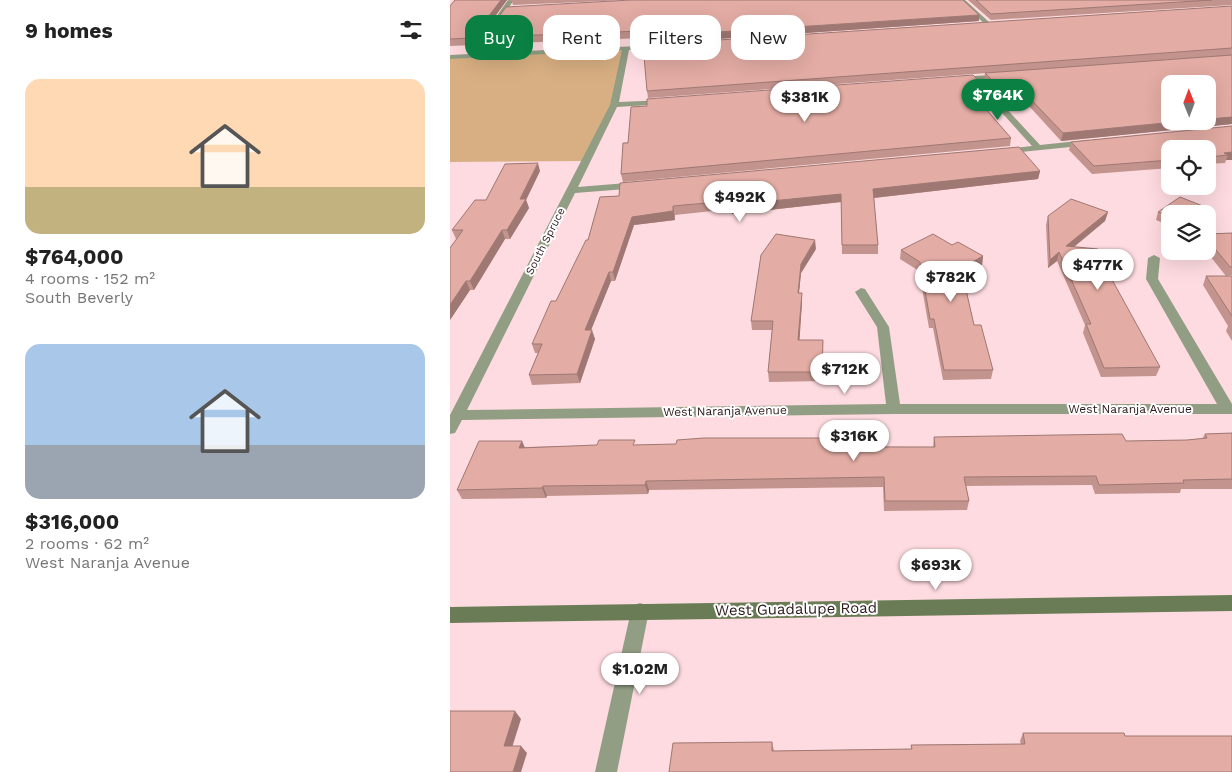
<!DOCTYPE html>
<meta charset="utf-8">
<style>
:root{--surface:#fff;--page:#f6f6f6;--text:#222;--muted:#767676;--accent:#0b8043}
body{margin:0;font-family:"Work Sans",sans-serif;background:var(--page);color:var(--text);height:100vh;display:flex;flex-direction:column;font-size:19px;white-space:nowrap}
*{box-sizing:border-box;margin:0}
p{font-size:16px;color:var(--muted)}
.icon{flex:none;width:28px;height:28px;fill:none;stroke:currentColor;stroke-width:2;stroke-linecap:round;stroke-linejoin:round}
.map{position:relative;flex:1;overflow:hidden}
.panel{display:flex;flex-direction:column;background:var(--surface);width:450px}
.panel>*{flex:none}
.top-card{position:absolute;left:15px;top:15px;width:475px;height:45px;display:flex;gap:10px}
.needle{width:32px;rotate:359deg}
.fabs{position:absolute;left:711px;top:75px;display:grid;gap:10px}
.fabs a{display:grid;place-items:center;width:55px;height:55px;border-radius:10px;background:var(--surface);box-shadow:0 5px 20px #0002;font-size:25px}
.price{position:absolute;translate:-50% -42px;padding:0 11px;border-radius:18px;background:#fff;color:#222;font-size:16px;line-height:32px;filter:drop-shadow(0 1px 2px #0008)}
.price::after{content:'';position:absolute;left:50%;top:30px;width:15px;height:11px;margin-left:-8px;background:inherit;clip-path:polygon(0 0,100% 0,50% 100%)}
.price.on{background:var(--accent);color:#fff}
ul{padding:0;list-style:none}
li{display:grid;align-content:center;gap:10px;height:265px;padding:0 25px}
li span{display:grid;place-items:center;height:155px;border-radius:15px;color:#555}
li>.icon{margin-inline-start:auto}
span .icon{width:90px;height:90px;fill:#fffc;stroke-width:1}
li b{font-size:21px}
h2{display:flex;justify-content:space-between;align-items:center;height:60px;padding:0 25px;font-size:21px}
.chip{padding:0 18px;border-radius:15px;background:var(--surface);box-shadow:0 5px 20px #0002;font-size:18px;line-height:45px}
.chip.on{background:var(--accent);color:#fff}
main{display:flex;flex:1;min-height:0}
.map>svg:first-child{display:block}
</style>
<main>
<section class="panel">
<h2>9 homes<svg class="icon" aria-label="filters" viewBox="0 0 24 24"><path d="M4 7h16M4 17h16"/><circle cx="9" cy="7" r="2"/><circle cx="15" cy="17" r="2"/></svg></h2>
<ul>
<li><span style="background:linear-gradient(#ffd9b3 70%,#c2b280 0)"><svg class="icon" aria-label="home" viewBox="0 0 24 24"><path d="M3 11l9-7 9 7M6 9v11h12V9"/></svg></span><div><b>$764,000</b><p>4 rooms · 152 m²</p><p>South Beverly</p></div></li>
<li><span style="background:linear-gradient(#a9c7e8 65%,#9aa5b1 0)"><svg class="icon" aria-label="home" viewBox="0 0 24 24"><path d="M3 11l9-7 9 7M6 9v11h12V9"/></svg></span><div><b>$316,000</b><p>2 rooms · 62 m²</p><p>West Naranja Avenue</p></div></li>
</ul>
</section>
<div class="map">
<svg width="782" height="772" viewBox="0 0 782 772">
<rect width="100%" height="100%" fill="#fedbe0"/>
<path fill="#d8af82" d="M176 49 164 105 136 161 0 162V57Z"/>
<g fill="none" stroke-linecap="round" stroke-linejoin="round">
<path fill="#919e84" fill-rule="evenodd" d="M58 0H64L27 53 212 45 210 48 179 50 169 102 216 100 220 102 216 104 167 107 128 187 189 182 194 185 189 188 125 193 17 410 436 404 427 327 405 292 411 288 415 289 439 327 450 404H767L696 279 698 258 704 255 710 258 708 279 782 404V414H444L12 420 5 433 0 434V415L160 105 172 50 0 59V55L20 54Z
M508 0H515L540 23V25H536Z
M555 74V78H552L530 80 590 145 637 140 641 143 640 145 551 154V150L554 149 582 146 522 80 509 81 505 79 509 77Z
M190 603 196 605 199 611 167 772H145L181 611 184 605Z"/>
<path fill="#697c55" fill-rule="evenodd" d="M782 595V611L0 623V607Z"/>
</g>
<path fill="#c3948d" d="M5 0H175L63 5 62 1 57 0 24 45 0 46V6Z
M518 0H782V5L541 20Z
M782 6V55L198 98 197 91Z
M529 15V21L194 44 193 38 36 44 34 37Z
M782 55V124L611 141 569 95 548 96 534 81 535 73Z
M536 97 527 99 561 138 560 146 173 182 171 174 173 143Z
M782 126V160H776L775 163 758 164V149H720V168L642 174 619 150 621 142Z
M90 171 76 200 79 208 60 239H55L24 290H20L0 320 6 239 2 230 36 200Z
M590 171 588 179 424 198 428 245V254H392L391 202 282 214 281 209 225 215V220L184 225 165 281H161L141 330 145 339 130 383 82 385 79 375 88 353H85L82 344 106 301 138 240 150 197Z
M763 210 759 219 758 220V214H720V226L706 220 708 212Z
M658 212 655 221 624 247 652 276 710 367 706 376 651 377 633 333 635 325 607 261 598 268 596 225 598 216Z
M782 233V275L776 276 756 251H758V234Z
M502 245 533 256 532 265 513 276 524 325 543 370 541 379 493 380 483 328H479L469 271 450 259 451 250Z
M366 249 351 273 349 293H352V302L349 340H373V381L319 382 318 372 322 330H302L301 321Z
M756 276H782V341L776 331 778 326 753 285Z
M782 433V489H731L730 493 645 494 642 485 516 486 519 501 517 510 434 511 433 487 199 490 198 494 97 496 96 498 12 499 7 490 75 447 186 445 483 447 484 437 676 441 737 440 752 439 755 434Z
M573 733 675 736 219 772 322 742 324 751 461 749V745L571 744 570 741Z"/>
<path fill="#9f7873" d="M51 0H57L24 45 22 38Z
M529 15V21L194 44 192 37Z
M537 90 536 97 521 100 522 93Z
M782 117V124L611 141 613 133 735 121H758V119Z
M782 152V160H776L778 155 774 153Z
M88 163 90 171 76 200 79 208 60 239 57 230 70 199Z
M590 171 588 179 423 198V189Z
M391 194V202L282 214 281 205Z
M223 206 225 220 184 225 165 281 163 272 182 217Z
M763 210 759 219 758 220V214Z
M658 212 655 221 614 255 616 246Z
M52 230 55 239 24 290 20 281Z
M365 240 366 249 351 273 348 302V293L351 264Z
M609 252 607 261 598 268 600 260Z
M533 256 532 265 510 277 511 268Z
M159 272 161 281 137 340 135 330Z
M16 281 20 290 0 320V305Z
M352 293V302L349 349 348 340Z
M142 330 145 339 130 383 127 374Z
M72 441 76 450 69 448Z
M196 481 199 490 198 494 195 485Z
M93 486 97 496 96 498 92 488Z
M65 711 71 719 60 754 54 746Z
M71 746 77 753 71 772H63Z"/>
<path fill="#e3aca4" stroke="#9f7873" d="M5 0H51L22 38 0 39V6Z
M181 0H513L529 15 192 37V31L34 37 56 7Z
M526 0H762L541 14Z
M782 6V48L197 91 193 45Z
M782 55V117L758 119V84H720V121H735L613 133 570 88 550 89 535 73Z
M523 75 537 90 522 93 561 138 171 174 173 143H178L181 107 197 106V99Z
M782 126V152L774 153 778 155 758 157V149H720V160L644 166 621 142Z
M569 147 590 171 423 189 428 245H392L391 194 281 205 280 201 223 206V211L182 217 163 272H159L135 330H142L127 374 79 375 92 344H82L101 301H106L136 240H138L150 197 169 196 170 183Z
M88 163 70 199H76L57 230H52L20 281H16L0 305V248L13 230H2L25 200H36L55 164Z
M730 197 763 210 758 214H720V216L708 212Z
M621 199 658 212 616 246 648 249 652 276H660L710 367 654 368 636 324H641L609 252 600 260 598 216Z
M782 233V267H780L758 240V234Z
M326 234 365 240 351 264 348 293H352L348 340H373L372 372H318L323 321H301L311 255Z
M483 234 502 245 508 242 533 256 511 268 524 325H531L543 370H494L484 319H480L470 262 451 250Z
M756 276H782V316Z
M782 433V479L733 480 734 483 649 485 646 476 514 477 519 501H435L434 477 196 481 195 485 93 486 92 488 7 490 29 441H72L69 448 147 445 149 440H185L183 445 226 444 227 440 254 438H406V447H485L484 437 672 434 676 441 737 440 757 438 755 434Z
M0 711H65L54 746H71L63 772H0Z
M573 733H674L675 736H782V772H219L223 743 322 742V751L462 749 461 745 575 744Z"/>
<g text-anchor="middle" stroke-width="4" stroke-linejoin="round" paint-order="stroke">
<g font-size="11" fill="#2b171b" stroke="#fff">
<text transform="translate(95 241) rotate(-63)" y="4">South Spruce</text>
</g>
<g font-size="12" fill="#2b171b" stroke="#fff">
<text x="680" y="413">West Naranja Avenue</text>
<text transform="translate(275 411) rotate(-1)" y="4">West Naranja Avenue</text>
</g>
<g font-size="15" fill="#2b171b" stroke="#fff">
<text transform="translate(346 609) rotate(-1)" y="5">West Guadalupe Road</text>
</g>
</g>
</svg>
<div class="fabs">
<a><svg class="needle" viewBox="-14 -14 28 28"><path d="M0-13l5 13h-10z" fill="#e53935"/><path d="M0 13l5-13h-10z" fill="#767676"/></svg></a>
<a><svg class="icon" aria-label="locate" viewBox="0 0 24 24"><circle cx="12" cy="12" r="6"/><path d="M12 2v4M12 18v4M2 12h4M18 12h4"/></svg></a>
<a><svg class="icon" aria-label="layers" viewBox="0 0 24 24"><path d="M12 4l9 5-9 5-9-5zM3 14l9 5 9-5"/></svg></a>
</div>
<b class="price on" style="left:548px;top:121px">$764K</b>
<b class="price" style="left:355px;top:123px">$381K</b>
<b class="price" style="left:290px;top:223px">$492K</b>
<b class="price" style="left:648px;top:291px">$477K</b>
<b class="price" style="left:501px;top:303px">$782K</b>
<b class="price" style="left:395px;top:395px">$712K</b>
<b class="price" style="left:404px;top:462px">$316K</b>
<b class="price" style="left:486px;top:591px">$693K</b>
<b class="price" style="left:190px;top:695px">$1.02M</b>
<div class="top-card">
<a class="chip on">Buy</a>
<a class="chip">Rent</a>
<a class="chip">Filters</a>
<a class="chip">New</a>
</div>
</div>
</main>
